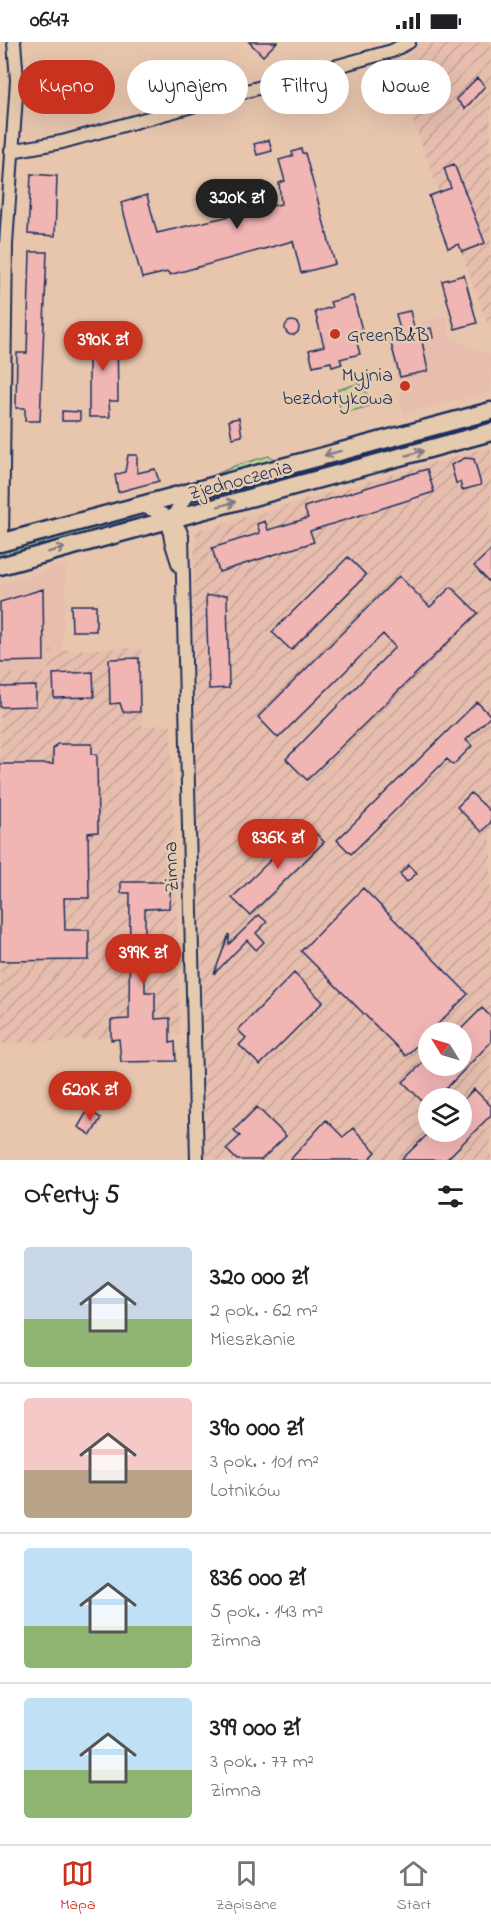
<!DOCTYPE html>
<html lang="pl">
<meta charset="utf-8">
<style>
:root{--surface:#fff;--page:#f2f2f2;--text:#202124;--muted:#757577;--line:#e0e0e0;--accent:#c8321e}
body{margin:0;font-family:"Indie Flower",sans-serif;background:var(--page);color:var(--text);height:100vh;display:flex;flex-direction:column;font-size:22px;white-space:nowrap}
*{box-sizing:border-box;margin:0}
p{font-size:20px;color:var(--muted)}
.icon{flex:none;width:33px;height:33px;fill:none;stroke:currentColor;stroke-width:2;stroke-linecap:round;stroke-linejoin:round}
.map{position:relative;height:1118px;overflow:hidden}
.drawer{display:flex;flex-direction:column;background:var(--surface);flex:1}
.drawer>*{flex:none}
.guide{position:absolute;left:18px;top:18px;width:456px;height:54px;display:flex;gap:12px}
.needle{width:39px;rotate:307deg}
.tools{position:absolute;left:418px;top:980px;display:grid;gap:12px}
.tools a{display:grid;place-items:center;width:54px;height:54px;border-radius:50%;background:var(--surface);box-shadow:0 6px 24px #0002;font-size:30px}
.price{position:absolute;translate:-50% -51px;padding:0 14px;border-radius:21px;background:var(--accent);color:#fff;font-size:20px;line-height:39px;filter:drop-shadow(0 2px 3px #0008)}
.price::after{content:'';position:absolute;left:50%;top:36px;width:18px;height:14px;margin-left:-9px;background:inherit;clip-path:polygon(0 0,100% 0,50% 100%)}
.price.current{background:#222;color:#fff}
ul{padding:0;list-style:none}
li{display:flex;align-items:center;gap:18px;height:150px;padding:0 24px}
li+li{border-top:2px solid var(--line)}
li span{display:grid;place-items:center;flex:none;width:168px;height:120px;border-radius:6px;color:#555}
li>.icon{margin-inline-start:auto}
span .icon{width:72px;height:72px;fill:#fffc;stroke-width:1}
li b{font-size:26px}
h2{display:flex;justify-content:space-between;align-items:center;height:72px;padding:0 24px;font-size:26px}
.chip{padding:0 21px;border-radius:27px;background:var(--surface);box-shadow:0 6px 24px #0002;font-size:21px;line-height:54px}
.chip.current{background:var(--accent);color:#fff}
.status{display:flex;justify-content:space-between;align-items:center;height:42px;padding:0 30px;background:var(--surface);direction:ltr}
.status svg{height:16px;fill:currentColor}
.dock{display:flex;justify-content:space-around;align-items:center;height:84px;border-top:2px solid var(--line);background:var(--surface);font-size:16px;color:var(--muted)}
.dock a{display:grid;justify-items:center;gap:3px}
.dock .current{color:var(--accent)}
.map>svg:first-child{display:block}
</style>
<div class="status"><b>06:47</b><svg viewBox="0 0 49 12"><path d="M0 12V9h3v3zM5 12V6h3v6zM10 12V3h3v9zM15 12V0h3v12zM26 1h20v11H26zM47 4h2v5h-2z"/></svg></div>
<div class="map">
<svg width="491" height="1118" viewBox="0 0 491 1118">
<defs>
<pattern id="industrial-furrows" width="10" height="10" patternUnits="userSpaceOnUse" patternTransform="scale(1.5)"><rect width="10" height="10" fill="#e7beae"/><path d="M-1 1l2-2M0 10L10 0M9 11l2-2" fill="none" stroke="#c6a498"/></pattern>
<pattern id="grass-dots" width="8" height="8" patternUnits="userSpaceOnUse" patternTransform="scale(1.5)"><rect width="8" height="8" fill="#bedc95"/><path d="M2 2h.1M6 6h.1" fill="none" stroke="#a3bd83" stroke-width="1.8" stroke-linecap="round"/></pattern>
</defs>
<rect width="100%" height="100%" fill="#e8c6ae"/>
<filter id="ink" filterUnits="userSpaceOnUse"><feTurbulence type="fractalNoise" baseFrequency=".0167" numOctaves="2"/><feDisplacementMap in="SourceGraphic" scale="12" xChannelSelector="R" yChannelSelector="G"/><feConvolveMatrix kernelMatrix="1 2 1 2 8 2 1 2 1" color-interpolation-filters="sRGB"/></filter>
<g filter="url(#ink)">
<path fill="#e7beae" d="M446 274 450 296 491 313V350L403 372 388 288Z
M67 522 62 608H50L49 631 0 632V543Z"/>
<path fill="url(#industrial-furrows)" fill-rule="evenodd" d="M422 0H491V284H488L394 27Z
M491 404V1118H206L193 572 194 513 197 489ZM429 990H462V1023H429ZM429 1056H462V1089H429Z
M141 606 142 684 171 683 180 992 0 1002V632L48 631 50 608Z"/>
<path fill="url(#grass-dots)" stroke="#6c867a" stroke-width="1.5" d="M357 342 365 344 369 364 341 372 337 348Z
M369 410 202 463 201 459 295 429Z
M269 414 275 417 199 440 237 423Z
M143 475H149L0 518V507Z"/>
<path fill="#f1b5b4" stroke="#1b2f5e" stroke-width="1.5" d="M249 0H277L263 14Z
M477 36 485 44 465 67 456 57Z
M269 98 272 109 257 113 254 102Z
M301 107 302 111H305L335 222 301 231 293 199 169 233 168 230 142 236 121 161 147 153 157 191 281 162 279 141 285 139 279 118 293 114 292 110Z
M454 122 485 201 462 210 459 202 448 206 429 154 451 146 444 126Z
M31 132 57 134 55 194 28 192Z
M30 210H47L40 379H25V366H16L17 311H27Z
M464 233 477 281 455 287 442 239Z
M353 254 362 288 354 290 360 312 340 317 342 322 332 325 331 320 313 324 309 308 324 304 315 270 332 265 330 260Z
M410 269 415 289 431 286 433 296 422 299 428 329 400 335 389 294 401 292 396 272Z
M285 286a7 7 0 1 1 14 0a7 7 0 1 1-14 0Z
M117 287 118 359H109L110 375H89V288Z
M62 369 80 370V379H62Z
M239 376 242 394 232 396 229 378Z
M128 413H137V431L155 427 159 439 118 450 115 433 125 430Z
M465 416 474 417 481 443 462 448 460 440 456 441 451 423Z
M427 427 434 450 310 489 314 500 219 530 212 506 260 491 257 482 265 479 268 488 308 476 304 465Z
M491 508V542L474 524Z
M348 515 366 533 291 608 272 590Z
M399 534 430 565 451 545 478 571 307 738 286 717 395 605 383 592 278 696 258 675Z
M43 547 44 619 0 620V560Z
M227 553 229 646 209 647 206 554Z
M71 563H96V589H72Z
M139 616 140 670H123L120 661 110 662 109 617Z
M93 630 94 655 54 656 53 632Z
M36 644V664L0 665V645Z
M477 660 491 674 466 698 472 704 453 723 447 717 351 812 337 798Z
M57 702H92V712H97L98 790 88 791 89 856H64L65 888H89V918L0 919V722H53V707Z
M471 751 491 770V780L482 790 457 765Z
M307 782 324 800 250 873 232 856Z
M409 823 417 831 407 840 400 832Z
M121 840H171L169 866 145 867V950H155V977L170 976V1001L175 1000 176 1019 121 1020 119 997 111 998V978L129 977 130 851H121Z
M363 846 468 952 406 1014 301 909Z
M259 873 267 880 256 891 264 900 256 908 247 898 214 932 229 892V902Z
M294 931 323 960 260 1023 239 1003 246 996 238 988Z
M482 966 491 975V1000L437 1056H429V1066L403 1040 429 1015V1023H462V986Z
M474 1047 491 1064V1073L446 1118H401L431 1089H462V1059Z
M257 1065 286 1094 261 1118H237L226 1107 240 1094 234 1088Z
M88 1068 101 1076 91 1093 78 1085Z
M326 1078 343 1095 353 1086 376 1110 368 1118H290Z"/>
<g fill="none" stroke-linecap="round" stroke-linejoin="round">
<defs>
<path id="street" d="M11 109 62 100 392 9 409 0
M139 463C156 469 177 475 182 494L197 1118
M2 500 6 202 17 38 14 0
M179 524C167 487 163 481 191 450"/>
<path id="secondary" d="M0 501 491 369
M0 524 491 390"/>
</defs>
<use href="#street" stroke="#1b2f5e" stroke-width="16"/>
<use href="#secondary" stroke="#1b2f5e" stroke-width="21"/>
<use href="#street" stroke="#e6caad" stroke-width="12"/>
<use href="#secondary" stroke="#e6caad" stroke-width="16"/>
</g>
<defs><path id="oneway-shaft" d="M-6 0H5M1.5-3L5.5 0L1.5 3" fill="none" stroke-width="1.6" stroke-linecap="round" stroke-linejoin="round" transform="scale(1.5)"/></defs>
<g stroke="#807c86">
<use href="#oneway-shaft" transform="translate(333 411) rotate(165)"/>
<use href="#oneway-shaft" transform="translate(415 411) rotate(-16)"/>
<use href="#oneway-shaft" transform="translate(227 462) rotate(-15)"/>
<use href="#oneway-shaft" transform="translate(56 508) rotate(-15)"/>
</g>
</g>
<g fill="#c8321e" stroke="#e6caad" stroke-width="2">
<circle cx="335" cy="292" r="6"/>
<circle cx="405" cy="344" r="6"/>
</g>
<g text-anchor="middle" stroke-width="5" stroke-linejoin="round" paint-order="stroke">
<g font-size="20" fill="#1b2f5e" stroke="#e6caad" text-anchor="start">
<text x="347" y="299">GreenB&amp;B</text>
<text x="393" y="339" text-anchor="end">Myjnia<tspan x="393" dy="23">bezdotykowa</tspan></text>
</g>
<g font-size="20" fill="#1b2f5e" stroke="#e6caad">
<text transform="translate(240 437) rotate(-15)" y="7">Zjednoczenia</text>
<text transform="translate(170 825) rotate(-92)" y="7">Zimna</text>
</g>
</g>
</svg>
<div class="tools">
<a><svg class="needle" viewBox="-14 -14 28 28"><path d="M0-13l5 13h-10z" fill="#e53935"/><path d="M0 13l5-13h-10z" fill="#757577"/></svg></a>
<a><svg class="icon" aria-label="layers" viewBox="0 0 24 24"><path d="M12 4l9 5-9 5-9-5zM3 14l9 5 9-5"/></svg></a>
</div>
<b class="price current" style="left:237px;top:188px">320K zł</b>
<b class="price" style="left:103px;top:330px">390K zł</b>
<b class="price" style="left:278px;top:828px">836K zł</b>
<b class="price" style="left:143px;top:943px">399K zł</b>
<b class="price" style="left:90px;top:1080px">620K zł</b>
<div class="guide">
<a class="chip current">Kupno</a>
<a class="chip">Wynajem</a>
<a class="chip">Filtry</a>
<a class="chip">Nowe</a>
</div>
</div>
<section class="drawer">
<h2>Oferty: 5<svg class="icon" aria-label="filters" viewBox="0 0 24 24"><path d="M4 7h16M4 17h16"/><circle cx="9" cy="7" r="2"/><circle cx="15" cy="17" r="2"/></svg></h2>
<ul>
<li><span style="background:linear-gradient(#c9d6e8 60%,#8fb573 0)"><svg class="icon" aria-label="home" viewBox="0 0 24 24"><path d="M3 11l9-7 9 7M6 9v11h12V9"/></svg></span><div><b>320 000 zł</b><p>2 pok. · 62 m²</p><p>Mieszkanie</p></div></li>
<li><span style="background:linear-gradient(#f6c9c9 60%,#b9a48a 0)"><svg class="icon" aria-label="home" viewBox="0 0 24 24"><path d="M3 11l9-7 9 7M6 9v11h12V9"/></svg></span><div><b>390 000 zł</b><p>3 pok. · 101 m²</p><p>Lotników</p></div></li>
<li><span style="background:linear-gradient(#bfe0f5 65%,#8fb573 0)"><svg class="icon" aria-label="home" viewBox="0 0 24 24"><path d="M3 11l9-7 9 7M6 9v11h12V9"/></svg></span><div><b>836 000 zł</b><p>5 pok. · 143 m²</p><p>Zimna</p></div></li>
<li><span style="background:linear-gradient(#bfe0f5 60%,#8fb573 0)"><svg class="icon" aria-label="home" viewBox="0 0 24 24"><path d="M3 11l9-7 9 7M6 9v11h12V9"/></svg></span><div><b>399 000 zł</b><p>3 pok. · 77 m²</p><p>Zimna</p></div></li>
</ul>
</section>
<nav class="dock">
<a class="current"><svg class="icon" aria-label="map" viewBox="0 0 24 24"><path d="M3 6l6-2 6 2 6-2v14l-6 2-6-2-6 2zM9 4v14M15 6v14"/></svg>Mapa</a>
<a><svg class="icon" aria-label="saved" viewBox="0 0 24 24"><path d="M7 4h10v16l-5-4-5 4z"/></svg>Zapisane</a>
<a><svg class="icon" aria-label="home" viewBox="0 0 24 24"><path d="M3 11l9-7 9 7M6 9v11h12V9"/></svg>Start</a>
</nav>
